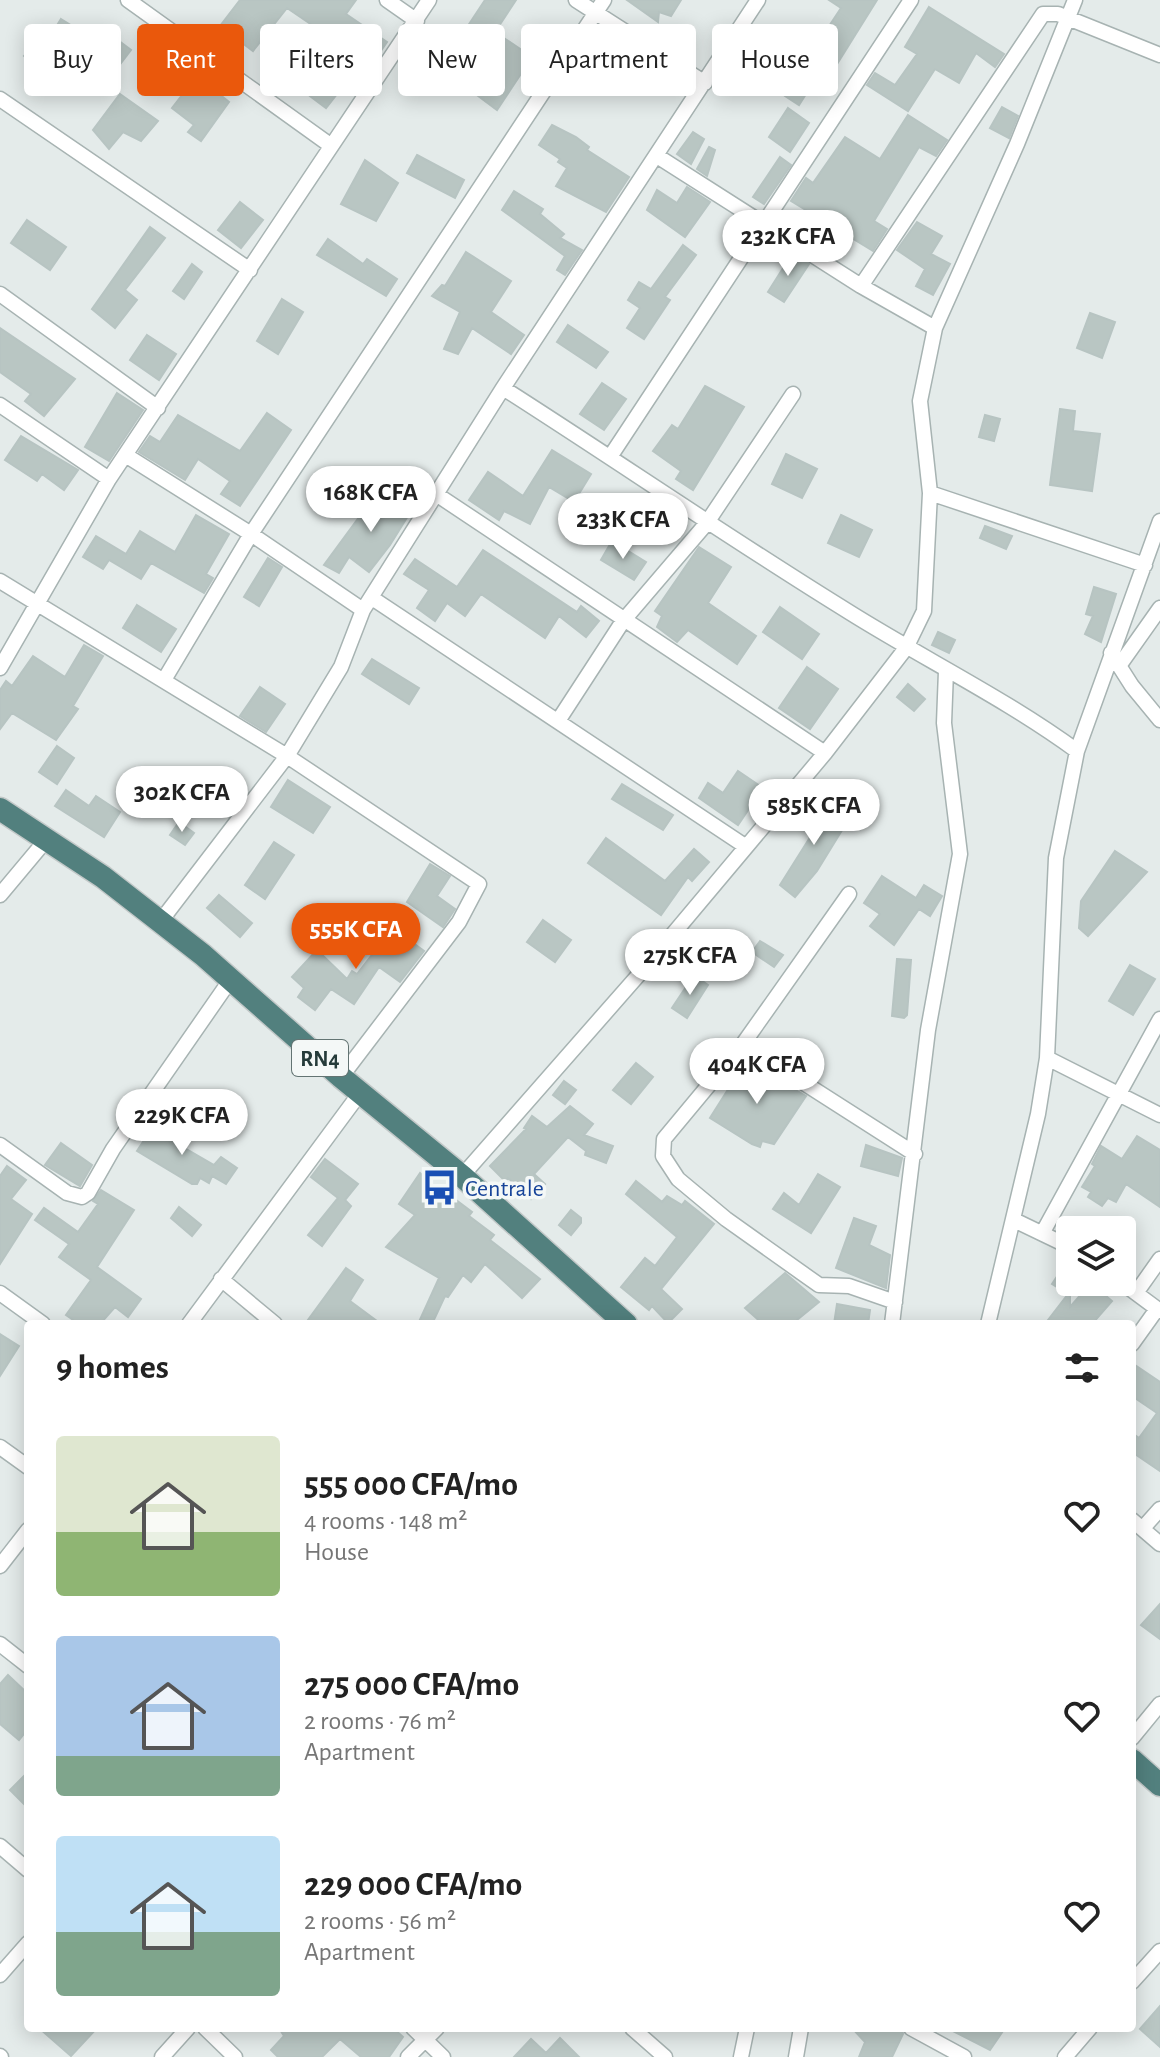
<!DOCTYPE html>
<meta charset="utf-8">
<style>
:root{--surface:#fff;--page:#f2f2f2;--text:#222;--muted:#767676;--accent:#ea580c}
body{margin:0;font-family:"Alegreya Sans",sans-serif;background:var(--page);color:var(--text);height:100vh;display:flex;flex-direction:column;font-size:30px;white-space:nowrap}
*{box-sizing:border-box;margin:0}
p{font-size:26px;color:var(--muted)}
.icon{flex:none;width:44px;height:44px;fill:none;stroke:currentColor;stroke-width:2;stroke-linecap:round;stroke-linejoin:round}
.map{position:relative;flex:1;overflow:hidden}
.drawer{position:absolute;left:24px;top:1320px;width:1112px;height:712px;display:flex;flex-direction:column;background:var(--surface);border-radius:8px;box-shadow:0 4px 20px #0003}
.drawer>*{flex:none}
.hud{position:absolute;left:24px;top:24px;width:1112px;height:72px;display:flex;gap:16px}
.controls{position:absolute;left:1056px;top:1216px;display:grid;gap:16px}
.controls a{display:grid;place-items:center;width:80px;height:80px;border-radius:8px;background:var(--surface);box-shadow:0 4px 20px #0003;font-size:40px}
.price{position:absolute;translate:-50% -68px;padding:0 18px;border-radius:28px;background:#fff;color:#222;font-size:26px;line-height:52px;filter:drop-shadow(0 2px 4px #0008)}
.price::after{content:'';position:absolute;left:50%;top:48px;width:24px;height:18px;margin-left:-12px;background:inherit;clip-path:polygon(0 0,100% 0,50% 100%)}
.price.current{background:var(--accent);color:#fff}
ul{padding:0;list-style:none}
li{display:flex;align-items:center;gap:24px;height:200px;padding:0 32px}
li span{display:grid;place-items:center;flex:none;width:224px;height:160px;border-radius:8px;color:#555}
li>.icon{margin-inline-start:auto}
span .icon{width:96px;height:96px;fill:#fffc;stroke-width:1}
li b{font-size:34px}
h2{display:flex;justify-content:space-between;align-items:center;height:96px;padding:0 32px;font-size:34px}
.pill{padding:0 28px;border-radius:8px;background:var(--surface);box-shadow:0 4px 20px #0003;font-size:28px;line-height:72px}
.pill.current{background:var(--accent);color:#fff}
.map>svg:first-child{display:block}
</style>
<div class="map">
<svg width="1160" height="2057" viewBox="0 0 1160 2057">
<rect width="100%" height="100%" fill="#e4ebea"/>
<path fill="#b9c6c3" stroke="#b7c4c2" stroke-width="2" d="M240 0H356L346 14 387 42 371 65 287 8 253 51 220 26Z
M485 0H516L495 32 532 57 497 110 465 86 485 63 456 44Z
M627 0H681L671 16 659 12 658 22Z
M829 0H877L837 64 814 49 841 8Z
M929 7 1004 54 995 67 976 53 959 83 935 69 908 111 867 85 875 73 895 85 917 54 905 47Z
M61 19 95 40 103 29 131 50 108 80 60 44 38 69 24 56 43 36 48 40Z
M785 41 803 52 793 69 775 58Z
M197 76 229 102 201 141 188 132 194 125 172 108Z
M326 77 341 89 326 108 310 96Z
M797 77 811 86 799 105 785 96Z
M120 94 158 121 141 141 123 132 109 149 93 130Z
M1002 107 1018 116 1009 138 990 128Z
M788 108 809 123 790 152 769 137Z
M908 115 947 140 936 156 919 147 874 221 887 229 873 251 791 201 806 178 813 183 845 137 880 159Z
M552 125 576 137 589 147 587 150 629 177 606 212 556 186 567 168 558 162 560 159 539 145Z
M693 132 704 139 691 164 677 154Z
M709 147 715 150 707 176 697 169Z
M417 155 464 180 455 198 407 173Z
M780 157 791 165 764 204 753 197Z
M365 160 398 183 376 221 341 204Z
M687 187 710 202 685 237 647 210 657 190 677 203Z
M514 191 543 209 540 214 564 234 560 238 582 250 565 275 557 270 565 256 502 210Z
M240 202 263 220 241 248 218 230Z
M27 220 66 247 50 270 11 243Z
M917 222 942 236 931 254 950 264 933 295 916 286 925 269 897 250Z
M150 227 165 238 125 290 137 300 115 328 92 309Z
M328 239 363 264 367 259 397 279 386 296 317 255Z
M683 245 696 255 665 297 670 300 644 339 627 328 640 308 628 300 639 282 651 289Z
M466 252 511 281 491 312 524 335 511 354 472 328 458 354 444 349 460 312 432 296 442 285 445 286Z
M792 254 809 264 784 302 768 292Z
M192 264 202 272 184 299 173 291Z
M282 299 303 312 278 354 257 341Z
M1090 313 1115 322 1102 358 1077 348Z
M568 325 608 352 596 368 557 342Z
M0 328 75 379 44 416 25 401 31 394 0 372Z
M147 335 176 354 159 380 130 360Z
M602 383 626 399 604 430 580 414Z
M705 386 744 407 693 490 676 479 681 471 653 451 672 425 678 429Z
M117 393 143 410 109 461 85 447Z
M1060 409 1075 411 1073 431 1100 434 1092 491 1050 485Z
M267 413 291 430 240 506 221 494 230 481 198 459 185 480 139 452 150 436 160 442 178 415 240 451Z
M985 415 1000 419 994 441 979 437Z
M21 436 78 470 64 490 42 474 37 481 5 460Z
M552 450 591 474 574 502 549 487 530 524 504 511 499 520 469 500 488 472 523 496Z
M786 454 817 469 802 498 772 484Z
M379 490 411 511 390 545 369 572 349 557 339 573 324 565Z
M196 515 229 534 206 574 213 578 204 593 151 563 141 579 109 560 103 569 83 557 96 536 126 554 140 531 175 552Z
M841 515 872 530 859 557 828 543Z
M985 526 1012 536 1006 549 980 538Z
M612 541 646 562 634 580 601 560Z
M699 547 731 567 708 603 756 636 737 664 688 630 677 642 657 627 662 616 655 611Z
M483 550 577 612 581 606 599 621 586 637 559 616 545 638 481 594 465 616 447 603 435 621 417 608 429 590 404 574 415 559 457 587Z
M268 558 282 567 259 606 244 597Z
M1094 587 1116 594 1101 642 1085 634 1093 616 1086 614Z
M137 605 176 629 161 652 123 628Z
M780 607 819 634 802 659 763 632Z
M938 632 955 640 949 653 932 645Z
M84 645 103 656 73 706 78 709 56 740 12 713 0 729V690L6 681 12 686 33 656 65 677Z
M372 659 419 688 409 704 362 674Z
M807 667 838 689 810 729 779 708Z
M908 684 925 699 914 711 897 697Z
M260 687 285 704 266 732 240 716Z
M57 746 74 758 57 784 39 772Z
M738 771 763 788 738 825 699 798 708 783 723 793Z
M288 780 330 807 313 833 271 807Z
M622 784 673 815 663 830 612 799Z
M66 790 89 806 96 796 120 812 104 837 55 806Z
M814 801 847 822 817 871 795 897 780 885 814 831 801 823Z
M179 822 194 833 185 845 170 835Z
M606 838 665 881 694 849 709 862 692 881 688 877 661 915 588 863Z
M274 842 294 855 265 899 245 885Z
M1115 851 1147 872 1088 936 1079 928 1081 901Z
M430 864 450 876 437 896 455 909 443 927 407 902Z
M882 876 916 898 924 885 942 896 930 916 919 909 894 945 870 926 880 914 864 903Z
M219 895 252 923 240 937 207 908Z
M543 920 571 940 555 962 527 942Z
M393 928 424 951 400 982 379 967 354 1004 331 989 315 1010 298 997 304 988 292 977 317 950 347 979 352 971 357 974Z
M760 941 783 955 774 967 752 952Z
M897 959 911 960 907 1015 904 1018 892 1016Z
M1130 965 1155 979 1133 1015 1109 1001Z
M694 975 708 985 687 1018 672 1008Z
M746 1061 806 1096 774 1144 762 1141 760 1147 752 1144 710 1118Z
M636 1063 653 1077 631 1104 613 1090Z
M564 1081 576 1090 565 1104 553 1095Z
M570 1106 593 1124 584 1135 613 1146 606 1163 585 1155 586 1151 568 1137 534 1174 545 1184 531 1199 508 1178 505 1181 490 1166 526 1129 524 1128 532 1116 547 1127Z
M158 1119 182 1133 176 1143 214 1165 221 1157 237 1168 226 1184 212 1176 209 1183 200 1178 197 1184H192L137 1151Z
M1137 1136 1160 1150V1207L1126 1184 1116 1202 1108 1198 1102 1206 1088 1197 1091 1192 1082 1187 1095 1166 1092 1164 1101 1146 1122 1159Z
M61 1143 92 1165 80 1186 45 1165Z
M866 1145 902 1158 898 1176 861 1166Z
M325 1159 358 1184 345 1200 351 1206 322 1246 308 1235 338 1198 311 1177Z
M7 1166 26 1180 11 1199 32 1214 0 1264V1176Z
M420 1173 452 1206 456 1200 472 1212 469 1216 494 1235 490 1240 540 1279 522 1298 485 1264 471 1282 463 1275 448 1297 445 1296 432 1324H418L439 1278 386 1247 415 1215 399 1204Z
M818 1174 840 1187 811 1233 773 1209 784 1193 799 1205Z
M636 1181 662 1202 667 1196 682 1205 685 1201 714 1224 661 1289 682 1309 668 1323 652 1306 649 1310 621 1287 645 1258 655 1266 677 1237 626 1194Z
M101 1190 134 1210 97 1267 141 1299 128 1317 115 1307 100 1324H79L66 1315 91 1280 59 1257 69 1244 35 1220 44 1208 78 1232 98 1204 93 1201Z
M179 1207 201 1225 192 1236 171 1218Z
M571 1210 581 1218V1223L571 1235 559 1225Z
M854 1218 876 1226 869 1245 890 1255 886 1288 836 1268Z
M1070 1257V1307L1091 1283 1112 1301 1092 1324H1045L1068 1294 1052 1284Z
M346 1268 363 1280 350 1301 381 1324H305Z
M785 1273 819 1302 792 1324H763L745 1308Z
M837 1304 870 1310 868 1324H834Z
M0 1334 19 1346 0 1376Z
M1132 1363 1160 1382V1471L1132 1452V1433L1139 1438 1157 1413 1132 1396Z
M1160 1604V1639L1141 1625Z
M8 1675 28 1694V1729L19 1740 0 1724V1684Z
M28 1772V1808L10 1790Z
M1160 2006V2047L1140 2029Z
M39 2028H97L71 2056Z
M279 2028H393L403 2037 389 2057H361L340 2039 322 2057H278L271 2050 284 2036Z
M852 2028H901L903 2034 892 2057H859L865 2042Z
M947 2028H1005L990 2050Z
M560 2038 579 2057H514L531 2039 546 2053Z"/>
<g fill="none" stroke-linecap="round" stroke-linejoin="round">
<defs>
<path id="minor" d="M128 0 330 145
M387 0 417 21
M576 0 705 83
M0 99 250 270
M657 156 861 286 935 328
M861 286 1043 14H1058L1160 55
M0 294 158 408
M503 388C619 462 732 540 849 612 924 659 1006 699 1077 751
M0 405 109 479
M127 456 251 534 363 610
M610 457 911 0
M930 493 1145 565
M436 494 825 753
M0 581 287 756 479 884 459 922 341 1077
M372 598 745 846
M1111 653 1132 686 1160 720
M1119 666 1160 608
M0 668 109 479 429 0
M164 680 251 534 604 0
M558 721 623 621 706 524 793 394
M849 894 743 1044 664 1139 663 1156 678 1179 726 1219 802 1273 819 1285 849 1286 895 1302
M0 895 46 840
M160 922 287 756 341 667 363 610 503 388 758 0
M743 1044 915 1154
M1047 1058 1160 1115
M0 1145 67 1193 82 1197 88 1193 113 1149 231 979
M462 1176 642 971 825 753 906 648 924 611 930 493 920 401 935 328 1017 144 1075 0
M1014 1220 1070 1247
M1043 1232 1160 1019
M221 1279 275 1324
M1121 1282 1160 1311
M0 1293 43 1324
M1136 1293 1160 1259
M189 1324 360 1093
M892 1324 928 1030 960 854 944 723 946 671
M988 1324 1038 1114 1047 1058 1056 858 1077 751 1160 521
M1132 1344 1157 1309
M0 1447 28 1467
M1132 1520 1160 1544
M1143 1528 1160 1509
M0 1566 28 1530
M0 1644 28 1666
M1132 1738 1160 1704
M0 1846 28 1870
M0 1975 28 1943
M1132 1982 1160 1951
M205 2028 235 2057
M413 2028 443 2057
M632 2028 665 2057
M911 2028 964 2057
M0 2056 1 2057
M162 2057 188 2028
M408 2057 437 2028
M741 2057 747 2028
M796 2057 801 2028
M1065 2057 1090 2028"/>
<path id="trunk" d="M0 809 103 877 203 955 341 1077 462 1176 626 1324
M1132 1760 1160 1785"/>
</defs>
<use href="#minor" stroke="#a7b3b2" stroke-width="17"/>
<use href="#trunk" stroke="#c2c8c8" stroke-width="25"/>
<use href="#minor" stroke="#fff" stroke-width="14"/>
<use href="#trunk" stroke="#52807e" stroke-width="22"/>
</g>
<defs>
<symbol id="bus-bare" viewBox="-9 -9 18 18"><path d="M-5-6H5V4H4V6H2V4H-2V6H-4V4H-5ZM-3.5-4V0h7V-4ZM-3.5 1.2v1.5H-2V1.2ZM2 1.2v1.5H3.5V1.2Z" fill="#1a4fb4" stroke="#f4f8f7" stroke-width="2.5" paint-order="stroke"/></symbol>
</defs>
<g fill-rule="evenodd">
<use href="#bus-bare" x="414" y="1162" width="51" height="51"/>
</g>
<g text-anchor="middle" stroke-width="7" stroke-linejoin="round" paint-order="stroke">
<rect fill="#f4f8f7" stroke="#637473" stroke-width="2" x="292" y="1040" width="56" height="36" rx="6"/>
<g font-size="22" font-weight="bold" fill="#253b3a">
<text x="320" y="1066">RN4</text>
</g>
<g font-size="24" fill="#164399" stroke="#f4f8f7" text-anchor="start">
<text x="465" y="1196">Centrale</text>
</g>
</g>
</svg>
<div class="controls">
<a><svg class="icon" aria-label="layers" viewBox="0 0 24 24"><path d="M12 4l9 5-9 5-9-5zM3 14l9 5 9-5"/></svg></a>
</div>
<b class="price" style="left:788px;top:278px">232K CFA</b>
<b class="price" style="left:371px;top:534px">168K CFA</b>
<b class="price" style="left:623px;top:561px">233K CFA</b>
<b class="price" style="left:182px;top:834px">302K CFA</b>
<b class="price" style="left:814px;top:847px">585K CFA</b>
<b class="price current" style="left:356px;top:971px">555K CFA</b>
<b class="price" style="left:690px;top:997px">275K CFA</b>
<b class="price" style="left:757px;top:1106px">404K CFA</b>
<b class="price" style="left:182px;top:1157px">229K CFA</b>
<div class="hud">
<a class="pill">Buy</a>
<a class="pill current">Rent</a>
<a class="pill">Filters</a>
<a class="pill">New</a>
<a class="pill">Apartment</a>
<a class="pill">House</a>
</div>
<section class="drawer">
<h2>9 homes<svg class="icon" aria-label="filters" viewBox="0 0 24 24"><path d="M4 7h16M4 17h16"/><circle cx="9" cy="7" r="2"/><circle cx="15" cy="17" r="2"/></svg></h2>
<ul>
<li><span style="background:linear-gradient(#dfe7d0 60%,#8fb573 0)"><svg class="icon" aria-label="home" viewBox="0 0 24 24"><path d="M3 11l9-7 9 7M6 9v11h12V9"/></svg></span><div><b>555 000 CFA/mo</b><p>4 rooms · 148 m²</p><p>House</p></div><svg class="icon" aria-label="heart" viewBox="0 0 24 24"><path d="M12 20l-8-8c-3-5 5-10 8-4 3-6 11-1 8 4z"/></svg></li>
<li><span style="background:linear-gradient(#a9c7e8 75%,#7fa58c 0)"><svg class="icon" aria-label="home" viewBox="0 0 24 24"><path d="M3 11l9-7 9 7M6 9v11h12V9"/></svg></span><div><b>275 000 CFA/mo</b><p>2 rooms · 76 m²</p><p>Apartment</p></div><svg class="icon" aria-label="heart" viewBox="0 0 24 24"><path d="M12 20l-8-8c-3-5 5-10 8-4 3-6 11-1 8 4z"/></svg></li>
<li><span style="background:linear-gradient(#bfe0f5 60%,#7fa58c 0)"><svg class="icon" aria-label="home" viewBox="0 0 24 24"><path d="M3 11l9-7 9 7M6 9v11h12V9"/></svg></span><div><b>229 000 CFA/mo</b><p>2 rooms · 56 m²</p><p>Apartment</p></div><svg class="icon" aria-label="heart" viewBox="0 0 24 24"><path d="M12 20l-8-8c-3-5 5-10 8-4 3-6 11-1 8 4z"/></svg></li>
</ul>
</section>
</div>
